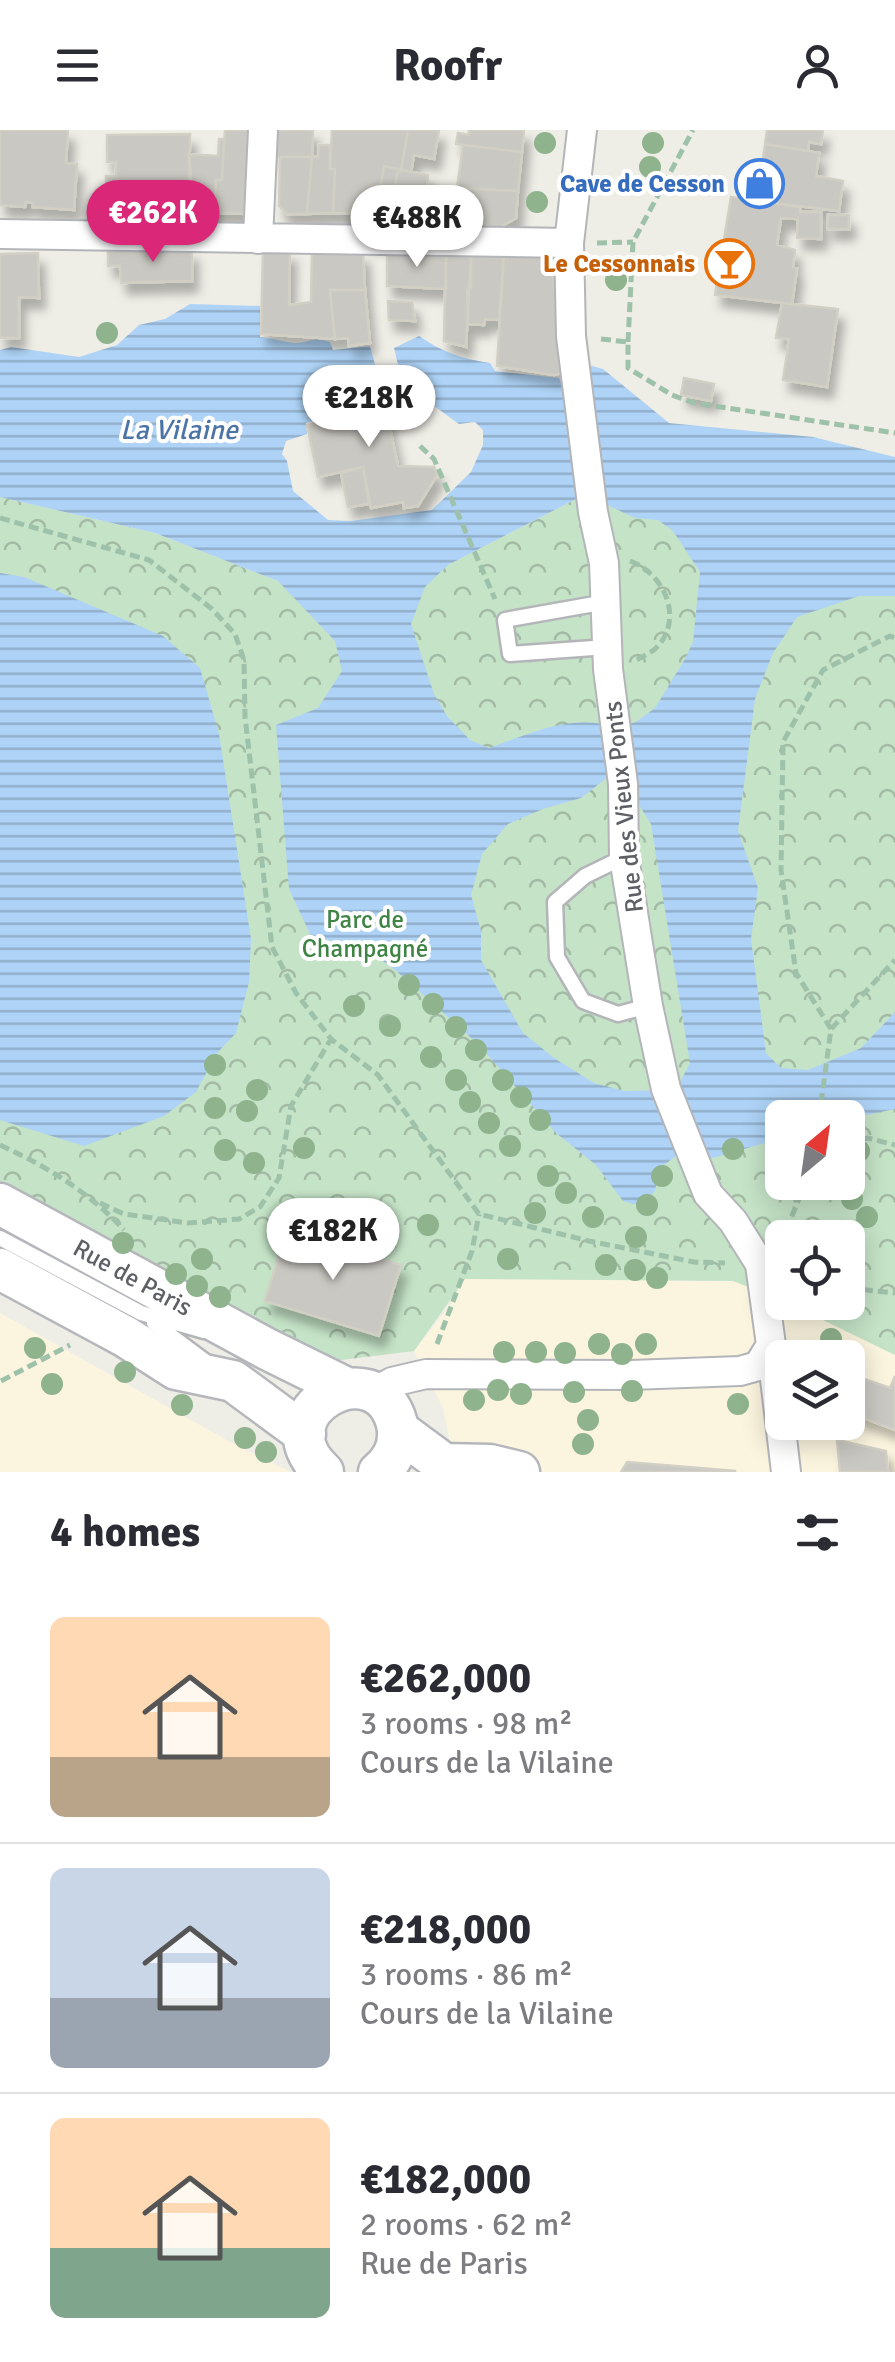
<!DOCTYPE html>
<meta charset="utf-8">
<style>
:root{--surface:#fff;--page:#f7f7f7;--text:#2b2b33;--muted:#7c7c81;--line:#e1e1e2;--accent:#db2777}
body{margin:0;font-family:Signika,sans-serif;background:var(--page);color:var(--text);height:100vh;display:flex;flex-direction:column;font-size:38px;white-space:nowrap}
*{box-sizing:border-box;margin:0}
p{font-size:32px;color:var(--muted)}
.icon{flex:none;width:55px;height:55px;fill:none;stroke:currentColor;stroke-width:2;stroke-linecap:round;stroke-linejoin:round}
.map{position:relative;height:1342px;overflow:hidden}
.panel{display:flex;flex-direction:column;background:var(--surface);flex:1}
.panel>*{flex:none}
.needle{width:65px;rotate:29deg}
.tools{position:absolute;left:765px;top:970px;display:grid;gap:20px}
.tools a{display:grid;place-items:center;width:100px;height:100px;border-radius:15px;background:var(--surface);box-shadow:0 5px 25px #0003;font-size:50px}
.price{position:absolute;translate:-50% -85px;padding:0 22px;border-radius:35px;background:#fff;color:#222;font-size:32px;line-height:65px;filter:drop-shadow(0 2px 5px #0008)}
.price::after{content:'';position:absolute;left:50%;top:60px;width:30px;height:22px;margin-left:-15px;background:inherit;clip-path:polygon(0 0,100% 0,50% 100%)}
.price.active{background:var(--accent);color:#fff}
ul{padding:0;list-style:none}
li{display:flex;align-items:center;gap:30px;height:250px;padding:0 50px}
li+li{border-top:2px solid var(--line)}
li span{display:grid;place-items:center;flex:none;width:280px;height:200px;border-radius:15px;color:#555}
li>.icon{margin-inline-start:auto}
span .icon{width:120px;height:120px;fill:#fffc;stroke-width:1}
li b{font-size:42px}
h2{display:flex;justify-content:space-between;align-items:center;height:120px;padding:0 50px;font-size:42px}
header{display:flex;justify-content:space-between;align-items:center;height:130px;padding:0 50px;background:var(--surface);font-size:45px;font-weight:800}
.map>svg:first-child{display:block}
</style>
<header><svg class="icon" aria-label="menu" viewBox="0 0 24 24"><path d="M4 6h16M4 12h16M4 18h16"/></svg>Roofr<svg class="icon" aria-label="person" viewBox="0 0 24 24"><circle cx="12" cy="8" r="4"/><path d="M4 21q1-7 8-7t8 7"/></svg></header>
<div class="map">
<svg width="895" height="1342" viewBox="0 0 895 1342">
<defs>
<pattern id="park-crowns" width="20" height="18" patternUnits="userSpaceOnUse" patternTransform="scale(2.5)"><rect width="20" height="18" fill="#c5e3c7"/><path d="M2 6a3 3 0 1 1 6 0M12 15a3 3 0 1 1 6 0" fill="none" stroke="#a3bba5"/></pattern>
<pattern id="water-rules" width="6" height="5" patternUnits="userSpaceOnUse" patternTransform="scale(2.5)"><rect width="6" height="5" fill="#aed3f6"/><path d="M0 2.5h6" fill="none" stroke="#91afcb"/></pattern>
<filter id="shadow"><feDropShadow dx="6" dy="11" stdDeviation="5" flood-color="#0004"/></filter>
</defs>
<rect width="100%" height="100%" fill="#eeede6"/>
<path fill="#fbf5df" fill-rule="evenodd" d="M465 1149 733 1151 782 1170 895 1225V1342H456L443 1278 414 1221 447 1179ZM782 1228H848V1292H782Z
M0 1183 232 1313 291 1342H0Z"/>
<path fill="url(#park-crowns)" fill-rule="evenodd" d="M639 365 895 453V1225L788 1173 848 1172V1108H782V1170L733 1151 465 1149 414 1221 325 1232 0 1058V367L155 403 278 451 448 435 578 368ZM782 988H848V1052H782Z"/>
<path fill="url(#water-rules)" d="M190 174 260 176V207C273 208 282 212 295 213 311 213 311 206 330 212L333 220 370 216 378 246 352 251 354 267 338 269 339 284 306 293 307 304 286 311 282 324 287 331 293 361 328 390 351 391 432 380 471 342 483 315V300L475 292 459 294 430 273 400 243 394 218 419 206C442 222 462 229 490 233L495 241 559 248 565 262 568 305 578 368 448 435 425 457 411 494 434 564 447 586 470 610 489 618C523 606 572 583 609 596L613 643 581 668 543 679 508 694 482 724 471 765 481 801V830L523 903 554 928 594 953 624 961 668 960 685 1019 660 1038 655 1061 640 1076 623 1071 596 1035 556 1003 479 915 394 839 366 819 311 806 289 759 276 595 318 578 342 541 335 511 278 451 155 403 0 367V220L11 217 79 227 117 215 139 195 165 189Z
M585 234 603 239 669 293 813 307 895 327V466H859L797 487 773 523 755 569 738 701 758 758 751 809 766 923 781 938 808 940 861 918 895 882V979L848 989 782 988V1008L702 1031 677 958 690 933 651 694 629 659 624 595 636 592 655 578 685 529 693 512 700 442 673 401 658 390 635 388 605 374Z
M0 443 24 447 163 506 200 538 219 604 251 809 249 852 236 903 217 923 196 962 164 986 84 1016 0 990Z"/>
<path fill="#cac8c2" stroke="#d2cfc5" stroke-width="2.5" filter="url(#shadow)" d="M0 0H68L66 33 77 34 74 80 33 77V73L26 72 25 77 0 75Z
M225 0H253L249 84 214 83 216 50H222Z
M274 0H313L312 27H275Z
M332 0H408L401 40 384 36 376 84 333 83 335 39H330Z
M408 0H439L434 29 414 25 411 42 401 40Z
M469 0H524L522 22 456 14 458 3 469 5Z
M767 0H823L821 14 809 12 808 21 765 14Z
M190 4 189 78 144 81V63H136V75L106 73V46H116V32H107V5Z
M219 9H224L222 50H216L214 83 189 82 191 44 188 24 218 26Z
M765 14 819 23 816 46 843 51 839 81 757 71Z
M319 15H330V39H335L333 83 307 84 312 27H318Z
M463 15 522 22 518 61 457 58Z
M280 27H312L307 84H287L279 76Z
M384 36 401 40 397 44 392 84H376Z
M401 40 428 45 427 58 449 61 441 99 391 95 397 44Z
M449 58 518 61 516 88 498 98 441 99Z
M136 63H144V81L189 78V82L106 83V73L136 75Z
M731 67 800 77V82H821V109L797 108 798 89 781 88 777 115 795 120 793 137 797 138 792 174 715 165Z
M828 85H849V99H828Z
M108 120H192V151L121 153 120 136H108Z
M263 120 290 121 289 175 311 172 312 122 363 123 365 160H330L335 209 261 204Z
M38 123 39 168 19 167V208H0V124Z
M387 123H446V159L387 156Z
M446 123 471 124 466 217 444 211Z
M471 124H504L499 190 485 189 484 195 468 194 467 159 471 158Z
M504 124 550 125 566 242 554 245 497 236Z
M330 160H365L370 213 349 216 348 208 335 209Z
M388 171 412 172 415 191 389 190Z
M782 173 838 179 827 257 783 250 789 209 776 208Z
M379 248 398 336 434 337 437 345 418 376 404 378 403 372 371 378 363 337 318 347 307 295 351 286 347 269H354L352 253Z
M684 248 714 254 711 271 681 265Z
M363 337 369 374 348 377 341 343Z
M287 1099 401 1135 379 1206 265 1171Z
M895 1246V1300L848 1282 859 1247 890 1258Z
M837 1310 886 1321 888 1342H840Z
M627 1332 735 1341V1342H621Z"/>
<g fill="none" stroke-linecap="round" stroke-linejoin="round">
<defs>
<path id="lane" d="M606 472 505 490 510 524 607 517
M624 727 585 746 555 772 557 827 583 871 618 884 648 876
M0 1108 141 1183 204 1201
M154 1193 205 1231"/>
<path id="street" d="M0 104 569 113
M258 109 263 0
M771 1215 786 1342
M372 1263 392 1252 426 1244 631 1245 740 1241 758 1236 771 1215 760 1134 733 1091 708 1064 666 959 648 876 624 727 623 654 608 539 604 433 593 382 571 206 569 113 582 0"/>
<path id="secondary" d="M0 1074 267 1219 346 1258
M0 1139 126 1207 176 1239 233 1251 305 1304
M398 1300 444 1334 490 1335 519 1342
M323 1342C258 1282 377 1216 397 1294 401 1313 394 1330 379 1342"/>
</defs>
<use href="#lane" stroke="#b3b5b9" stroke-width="19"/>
<use href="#street" stroke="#b3b5b9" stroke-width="32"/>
<use href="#secondary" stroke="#b5b7bc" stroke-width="45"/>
<path stroke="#9ec1aa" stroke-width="5" stroke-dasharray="10 5" stroke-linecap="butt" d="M597 113 633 112
M601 209 628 212V238L672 265 694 273 895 303
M628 212 633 112 693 0
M420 316 434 329 495 469
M0 388 149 430 212 479 235 504 244 530 245 587 272 817 296 863 331 909 378 945 479 1084 589 1111 694 1132 725 1133
M630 431C664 443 685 489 656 518 651 523 641 527 635 531
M831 899 796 843 781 740 783 612 823 540 890 506 895 508
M819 988 831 899 895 830
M848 1013 868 1008 895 1015
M0 1015C46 1036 89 1062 124 1100
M100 1073 124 1084 188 1093 239 1089 260 1077 279 1048 291 976 331 909
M778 1113 784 1105 806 1052
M848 1158 895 1163
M437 1214 472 1121 479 1084
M1 1251 70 1215"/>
<use href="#lane" stroke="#fff" stroke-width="14"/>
<use href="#street" stroke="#fff" stroke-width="28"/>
<use href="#secondary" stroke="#fff" stroke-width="40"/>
</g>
<g fill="#8eb38d">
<circle cx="545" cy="13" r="11"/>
<circle cx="653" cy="13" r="11"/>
<circle cx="650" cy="37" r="11"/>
<circle cx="537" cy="72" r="11"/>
<circle cx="616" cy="150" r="11"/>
<circle cx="107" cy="203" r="11"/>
<circle cx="409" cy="855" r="11"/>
<circle cx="433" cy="874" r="11"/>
<circle cx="354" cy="876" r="11"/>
<circle cx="390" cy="896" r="11"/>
<circle cx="456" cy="897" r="11"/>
<circle cx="476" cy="920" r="11"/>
<circle cx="431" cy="927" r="11"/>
<circle cx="215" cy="935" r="11"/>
<circle cx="456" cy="950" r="11"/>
<circle cx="503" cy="950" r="11"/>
<circle cx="257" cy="960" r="11"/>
<circle cx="521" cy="967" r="11"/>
<circle cx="470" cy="972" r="11"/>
<circle cx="215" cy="978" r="11"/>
<circle cx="247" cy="981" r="11"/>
<circle cx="540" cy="990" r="11"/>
<circle cx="489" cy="993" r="11"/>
<circle cx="510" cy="1016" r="11"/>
<circle cx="304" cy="1018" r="11"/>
<circle cx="733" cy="1019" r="11"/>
<circle cx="225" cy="1020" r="11"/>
<circle cx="859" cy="1021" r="11"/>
<circle cx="254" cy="1033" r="11"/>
<circle cx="548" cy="1046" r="11"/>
<circle cx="662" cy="1046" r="11"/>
<circle cx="566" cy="1063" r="11"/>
<circle cx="852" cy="1069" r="11"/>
<circle cx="647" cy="1075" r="11"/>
<circle cx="535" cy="1083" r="11"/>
<circle cx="593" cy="1087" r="11"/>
<circle cx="867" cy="1087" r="11"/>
<circle cx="362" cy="1089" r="11"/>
<circle cx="428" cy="1095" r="11"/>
<circle cx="636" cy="1107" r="11"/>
<circle cx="123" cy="1113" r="11"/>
<circle cx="202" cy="1129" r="11"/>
<circle cx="508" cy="1129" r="11"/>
<circle cx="606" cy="1135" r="11"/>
<circle cx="635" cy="1140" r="11"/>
<circle cx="176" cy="1144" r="11"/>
<circle cx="657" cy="1148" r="11"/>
<circle cx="197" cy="1156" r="11"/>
<circle cx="220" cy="1167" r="11"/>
<circle cx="831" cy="1209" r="11"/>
<circle cx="599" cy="1214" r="11"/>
<circle cx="646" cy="1214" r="11"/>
<circle cx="35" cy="1218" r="11"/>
<circle cx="504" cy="1222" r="11"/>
<circle cx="536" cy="1222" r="11"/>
<circle cx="565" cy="1223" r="11"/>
<circle cx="622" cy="1224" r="11"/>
<circle cx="125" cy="1242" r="11"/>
<circle cx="52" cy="1254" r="11"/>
<circle cx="498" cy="1260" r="11"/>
<circle cx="632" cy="1261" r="11"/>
<circle cx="574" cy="1262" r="11"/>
<circle cx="521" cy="1264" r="11"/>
<circle cx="474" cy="1270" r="11"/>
<circle cx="738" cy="1274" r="11"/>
<circle cx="182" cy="1275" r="11"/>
<circle cx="588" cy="1290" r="11"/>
<circle cx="245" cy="1308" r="11"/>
<circle cx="583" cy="1314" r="11"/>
<circle cx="266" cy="1322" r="11"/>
</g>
<defs>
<symbol id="shop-ring" viewBox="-11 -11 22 22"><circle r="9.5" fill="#fff" stroke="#3f7fe0" stroke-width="1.5"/><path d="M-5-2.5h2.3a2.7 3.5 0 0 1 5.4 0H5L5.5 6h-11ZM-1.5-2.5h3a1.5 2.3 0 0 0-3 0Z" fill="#3f7fe0"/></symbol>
<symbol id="bar-ring" viewBox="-11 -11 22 22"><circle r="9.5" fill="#fff" stroke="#e8710a" stroke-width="1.5"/><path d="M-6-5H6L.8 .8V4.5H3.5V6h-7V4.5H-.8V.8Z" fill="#e8710a"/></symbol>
</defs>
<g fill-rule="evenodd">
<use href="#shop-ring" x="732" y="26" width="55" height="55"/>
<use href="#bar-ring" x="702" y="106" width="55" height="55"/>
</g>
<g text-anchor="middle" stroke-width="8" stroke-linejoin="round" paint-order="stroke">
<g font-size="25" font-weight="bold" fill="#366cbe" stroke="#fff" text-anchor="end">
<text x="725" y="62">Cave de Cesson</text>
</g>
<g font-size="25" font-weight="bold" fill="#c56008" stroke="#fff" text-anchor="end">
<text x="695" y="142">Le Cessonnais</text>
</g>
<g font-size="25" fill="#5e6065" stroke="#fff">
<text transform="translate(623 677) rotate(-96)" y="9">Rue des Vieux Ponts</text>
<text transform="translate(133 1147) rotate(29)" y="9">Rue de Paris</text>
</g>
<g font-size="25" fill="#3f8345" stroke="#fff">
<text x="365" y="798">Parc de<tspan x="365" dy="29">Champagné</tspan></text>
</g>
<g font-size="28" font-style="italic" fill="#4c74a7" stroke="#fff">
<text x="179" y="309">La Vilaine</text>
</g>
</g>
</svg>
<div class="tools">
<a><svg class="needle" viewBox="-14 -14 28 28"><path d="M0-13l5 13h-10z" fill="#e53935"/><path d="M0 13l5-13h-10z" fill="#7c7c81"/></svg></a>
<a><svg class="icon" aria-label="locate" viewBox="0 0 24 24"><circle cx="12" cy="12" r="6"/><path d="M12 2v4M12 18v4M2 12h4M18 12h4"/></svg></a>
<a><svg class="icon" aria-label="layers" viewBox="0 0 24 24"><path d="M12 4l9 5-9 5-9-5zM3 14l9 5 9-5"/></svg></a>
</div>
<b class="price active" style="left:153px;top:135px">€262K</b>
<b class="price" style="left:417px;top:140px">€488K</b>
<b class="price" style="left:369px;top:320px">€218K</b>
<b class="price" style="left:333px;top:1153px">€182K</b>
</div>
<section class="panel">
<h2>4 homes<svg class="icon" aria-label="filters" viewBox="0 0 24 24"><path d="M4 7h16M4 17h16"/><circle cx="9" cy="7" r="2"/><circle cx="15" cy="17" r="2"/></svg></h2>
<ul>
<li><span style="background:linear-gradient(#ffd9b3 70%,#b9a48a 0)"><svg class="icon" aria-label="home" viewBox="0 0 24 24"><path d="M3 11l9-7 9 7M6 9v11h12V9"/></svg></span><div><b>€262,000</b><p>3 rooms · 98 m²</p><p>Cours de la Vilaine</p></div></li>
<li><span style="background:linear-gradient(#c9d6e8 65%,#9aa5b1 0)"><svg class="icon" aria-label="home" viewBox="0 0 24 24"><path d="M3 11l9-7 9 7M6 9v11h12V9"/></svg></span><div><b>€218,000</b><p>3 rooms · 86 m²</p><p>Cours de la Vilaine</p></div></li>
<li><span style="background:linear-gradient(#ffd9b3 65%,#7fa58c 0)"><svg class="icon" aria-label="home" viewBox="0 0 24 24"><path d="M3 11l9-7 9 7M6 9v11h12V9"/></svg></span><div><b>€182,000</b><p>2 rooms · 62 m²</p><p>Rue de Paris</p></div></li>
</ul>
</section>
